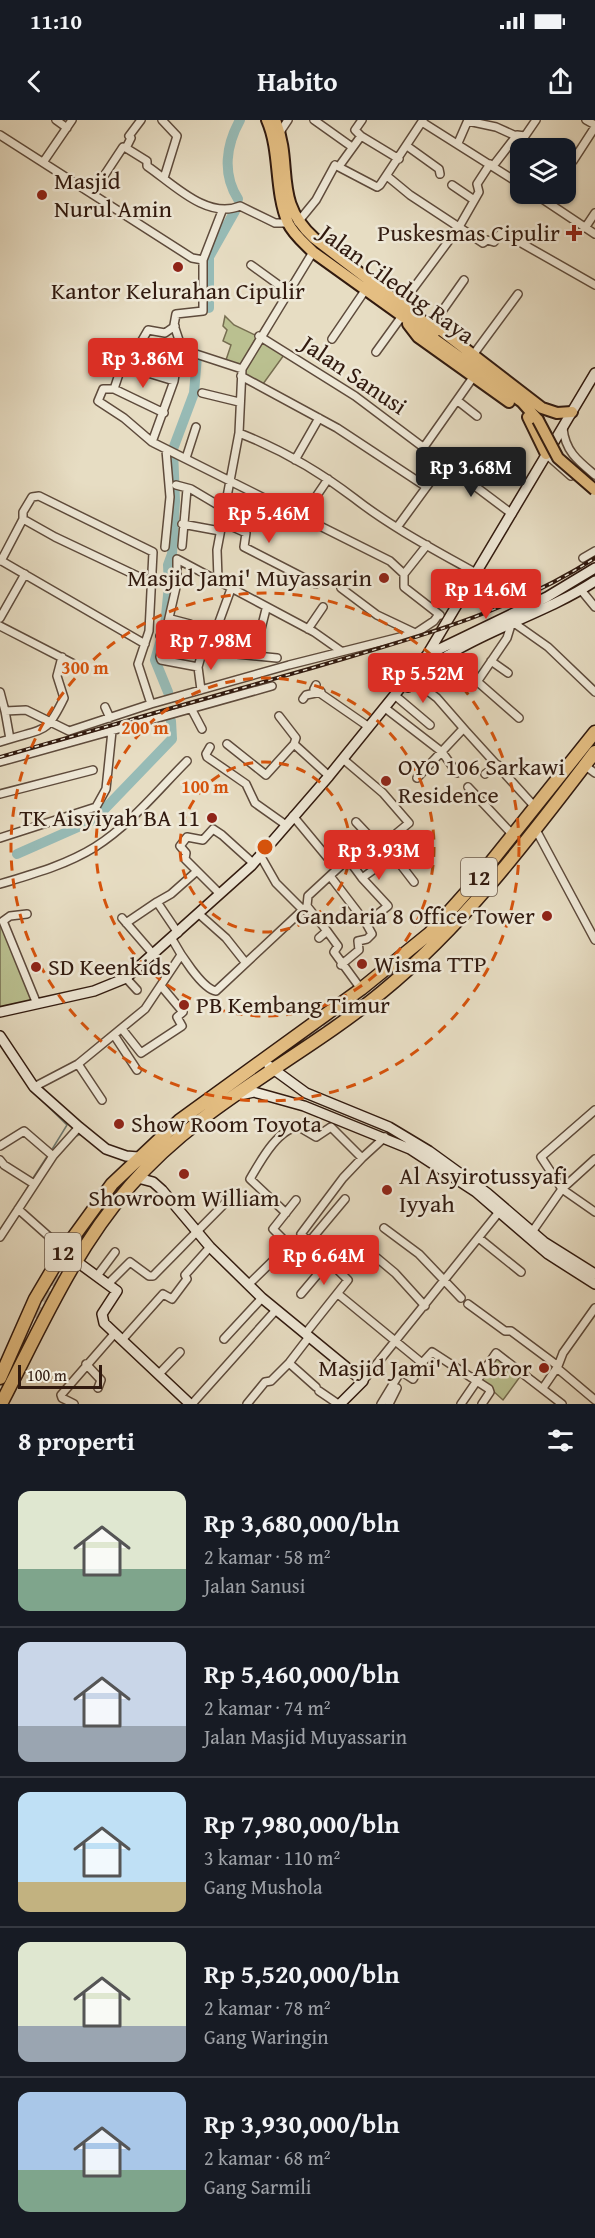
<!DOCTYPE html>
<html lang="id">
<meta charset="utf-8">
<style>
:root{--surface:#171b24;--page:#242831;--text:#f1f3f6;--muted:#9ea1a6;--line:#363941;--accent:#d93025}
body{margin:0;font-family:"Gentium Book Plus",serif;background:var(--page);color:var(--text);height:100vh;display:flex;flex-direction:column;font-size:22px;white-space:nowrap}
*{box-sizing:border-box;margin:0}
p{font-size:20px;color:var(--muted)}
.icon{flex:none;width:33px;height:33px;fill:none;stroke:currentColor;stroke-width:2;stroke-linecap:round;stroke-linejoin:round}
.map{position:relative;height:1284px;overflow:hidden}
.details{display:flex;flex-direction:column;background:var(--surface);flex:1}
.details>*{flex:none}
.buttons{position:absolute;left:510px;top:18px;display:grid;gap:12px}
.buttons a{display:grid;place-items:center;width:66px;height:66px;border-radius:12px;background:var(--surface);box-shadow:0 2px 4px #0004;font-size:30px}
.scale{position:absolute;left:18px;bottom:15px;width:84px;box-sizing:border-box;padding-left:6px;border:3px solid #311a0f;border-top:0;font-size:16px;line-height:21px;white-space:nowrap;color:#311a0f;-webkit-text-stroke:4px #efe9d8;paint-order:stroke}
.price{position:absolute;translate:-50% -51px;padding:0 14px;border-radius:6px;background:var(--accent);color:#fff;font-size:20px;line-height:39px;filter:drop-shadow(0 2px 3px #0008)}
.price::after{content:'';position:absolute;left:50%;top:36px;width:18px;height:14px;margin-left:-9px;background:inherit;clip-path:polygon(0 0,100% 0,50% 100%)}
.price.current{background:#222;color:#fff}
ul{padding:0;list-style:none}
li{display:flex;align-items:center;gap:18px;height:150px;padding:0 18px}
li+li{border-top:2px solid var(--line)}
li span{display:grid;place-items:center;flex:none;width:168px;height:120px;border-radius:12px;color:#555}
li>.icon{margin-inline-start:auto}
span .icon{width:72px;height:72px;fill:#fffc;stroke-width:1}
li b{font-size:26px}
h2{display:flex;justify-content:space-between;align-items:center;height:72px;padding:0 18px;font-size:26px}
.status{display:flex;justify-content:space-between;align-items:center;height:42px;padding:0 30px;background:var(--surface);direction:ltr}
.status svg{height:16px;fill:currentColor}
header{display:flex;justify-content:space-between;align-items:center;height:78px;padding:0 18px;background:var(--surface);font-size:27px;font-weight:700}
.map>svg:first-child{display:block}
</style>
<div class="status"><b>11:10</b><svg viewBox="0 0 49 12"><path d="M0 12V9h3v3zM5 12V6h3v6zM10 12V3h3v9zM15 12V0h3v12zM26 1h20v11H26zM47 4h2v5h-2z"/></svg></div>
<header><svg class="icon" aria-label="back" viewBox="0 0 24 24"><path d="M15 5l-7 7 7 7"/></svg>Habito<svg class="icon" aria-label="share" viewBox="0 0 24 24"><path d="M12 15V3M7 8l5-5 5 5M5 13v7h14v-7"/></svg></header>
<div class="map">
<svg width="595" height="1284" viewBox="0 0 595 1284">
<rect width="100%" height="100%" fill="#e7ddc3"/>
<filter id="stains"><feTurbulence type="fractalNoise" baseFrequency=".00333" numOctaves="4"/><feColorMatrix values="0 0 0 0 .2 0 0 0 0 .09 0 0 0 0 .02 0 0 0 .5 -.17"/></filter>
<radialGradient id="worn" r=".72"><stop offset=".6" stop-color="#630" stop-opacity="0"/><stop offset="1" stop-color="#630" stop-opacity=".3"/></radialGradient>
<path fill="#bac090" stroke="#766d50" stroke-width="1.5" d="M225 196 234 205 257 216 241 246 226 240 231 225 223 221 227 210 223 206Z
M261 219 284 235 263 264 244 254Z
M0 803 33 882 0 889Z
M498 1237 522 1254 503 1280 480 1259Z"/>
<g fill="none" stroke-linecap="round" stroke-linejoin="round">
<path stroke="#6e7b73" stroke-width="1.5" d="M5 932 29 967
M36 975 67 1005 51 1031
M72 1018 81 1014
M33 1058 48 1035
M19 1082 29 1065"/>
<path stroke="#97bbb6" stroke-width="10" d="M238 79C222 54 226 25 240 0
M209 188V137L235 91
M168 572 155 540 165 506 169 465 168 445 172 434 175 381 173 329 194 273 197 236
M17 734 94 700 172 619 171 601"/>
<path stroke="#c3b69f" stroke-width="12" stroke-dasharray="12 6" stroke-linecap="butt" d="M265 948 345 891
M96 1095 133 1051
M34 1197 56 1154"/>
<defs>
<path id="street" d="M56 0 67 8
M162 0 177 16 164 58
M314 0 352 27
M586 0 595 5
M468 1 496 7 516 16
M422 2 520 64
M280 12 288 0
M0 15 192 138 203 140
M361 16 355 10 362 0
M458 23 468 0
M407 26 439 49 440 54
M126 28 147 41V46C172 63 207 100 240 86L275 103H288
M44 41 72 0
M566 44 573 41 595 7
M340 45 361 16 399 39
M493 46 517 15 525 16 536 0
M387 56 410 75 483 123 487 120 494 122 502 112 595 165
M452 65 474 80
M92 74 123 27 126 28 131 18 129 16 141 0
M535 74 595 114
M298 102 316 80 335 45 377 67 380 65 423 0
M585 108 595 93
M251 145 287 171
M401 185 459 107 479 72 477 64 490 44
M433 204 464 160
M259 216 355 276 512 394
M332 219 366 169
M180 223 174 205 176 194 203 191V140L222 91
M376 232 402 196
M473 235 518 174
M122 245 174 261
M242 249 193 233 180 223 174 261 152 322 390 441 404 454
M241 256 337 308 425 366
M114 269H103L98 281 124 298 152 322
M202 273 239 282
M458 281 477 296
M164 293 114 269 122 245 137 229 148 210 165 213 175 206
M563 308C565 331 578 341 595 355
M239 313C280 329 320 352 354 378 391 407 435 430 476 453
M424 327 474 256
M546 334 571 356
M186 338 196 307
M295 340 319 298
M176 365 191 369 223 388
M303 396 328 359
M23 399V392L32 377 39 376 153 432 149 511 138 544 151 584
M222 402 246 413 244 427 316 464
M182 404 220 411
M398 406 444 343
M427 425 404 454V467L440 495
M182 426 187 369
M165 427 170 377 166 330
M583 438 595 431
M0 440 145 524
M1 441 23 399 55 417 150 462
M218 459 217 430 239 313 242 249 313 132
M341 468 377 495 415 513
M581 470 595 487
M0 498 25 454
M171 499 190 504
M514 503 548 527 595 572
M0 506 72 543
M308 509 323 487
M215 513 231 469
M160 516 197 530 277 538
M234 534 249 507 261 509 266 489
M447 535 519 598
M491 541 508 553
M198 547 161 540 160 537 177 463V439L314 512 341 531
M415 561 437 578 465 610
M477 562 507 518 511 505
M316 565 314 569 369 607
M201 570 198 547 207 515
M0 572 5 591 26 590 69 611 151 584 289 545 416 513 434 501 439 494
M398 578 430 605
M303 579 306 575 321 572
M105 587 110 598
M385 588 442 632 457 653
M192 590 202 609
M279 596 296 618 294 624 329 656
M10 619C46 608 47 613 64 578L57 556 62 537
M0 622 10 619 5 591
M227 624 266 655 294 624
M210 627 206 634 207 637 246 664 255 683 286 705
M343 639 383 673 409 703 381 726
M0 642 272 566
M584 645 595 653
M485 654 498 645
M417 658 462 610H465L535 687
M468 667 512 714
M0 674 93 650
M293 696 337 749
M535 708 595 820
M0 718 96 687 106 669 112 611
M384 723 414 762
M260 735 276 763 302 789
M330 756 366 803 388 786 362 758
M0 764C33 754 66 745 95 727 130 705 158 670 187 641
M220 774 185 739 186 733 180 726 187 717 203 720 213 709 222 715 253 743
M307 786 308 776 348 739 362 758 390 738 356 702
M307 786 327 811 319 818
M27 794 10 796 3 801 37 884
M199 794 226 818 245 842
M122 798 154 835
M126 803 157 782
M327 811 338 826 334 832 361 869
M178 813 157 782 171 774 197 751
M172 819C179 832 202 869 216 871L307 786
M341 845 359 830 358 821 367 819 372 814 366 803
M126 858 137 870
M122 909 141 933 182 906 177 897 183 892 162 867
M114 915 137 950
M78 944 102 980
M34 967 78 944 145 889 181 835
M595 990 541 1037 562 1069 595 1092
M0 1026 24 1011 53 1036
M0 1040 4 1045 34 1064
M18 1089 64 1130
M286 1093 250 1059C260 1042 278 1008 299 1007L316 1017 331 1007 362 1038 385 1017
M384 1108 419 1134 461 1178
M532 1112 562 1069 595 1039
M0 1117 53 1036 79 1007
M480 1119 521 1152
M309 1122 345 1079
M377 1138 395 1153 425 1186
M97 1156 115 1132
M108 1164 130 1142 149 1156H153L236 1072
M249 1164 289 1125 273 1109 296 1080
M301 1174 328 1142
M338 1174 422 1243 432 1232 489 1269 490 1272 482 1284
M468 1184 505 1211H511L558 1246
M305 1214 348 1160 301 1114 343 1058 362 1038
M224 1219 262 1178
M122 1220 163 1174 172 1179 187 1159 185 1155 210 1127
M289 1243 316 1267
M86 1244 101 1260 98 1268
M557 1248 595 1280
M159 1254 180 1232
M363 1261 499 1092
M543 1268 558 1246 563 1233 595 1188
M319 1271 338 1284
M74 1284 62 1278 61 1275 115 1213
M192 1284 276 1190
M247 1284 265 1262 271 1261 289 1243 309 1217
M381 1284 401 1251 413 1259 422 1243
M389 1284 397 1268
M461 1284 496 1233 562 1284"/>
<path id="secondary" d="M427 535 547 477 595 448
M408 567C460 514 534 501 595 461
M0 892 94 871 126 858 251 746 329 656 427 535 595 253
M0 916 34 967 79 1007 106 1029 126 1036 138 1037
M269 946 306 973 389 1007 429 1031 487 1073 544 1122 595 1154
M240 975 254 972 304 986 410 1029 476 1072 548 1134 595 1164
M138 1058 153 1062 162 1070 210 1127 262 1178 363 1261 340 1284
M76 1141 117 1171 102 1194 104 1203 190 1284"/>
<path id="primary" d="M267 0C281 32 274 70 288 103 293 114 304 123 313 132L522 282 538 300
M275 0C294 46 272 80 314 118L436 211
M408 204 418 217 509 282
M433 204 542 288 557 293 572 292
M528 297 546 334"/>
<path id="highway" d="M0 1258 35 1179 64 1130 112 1064 180 1000 361 869 430 813 471 767 595 612
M1 1284C40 1209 74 1130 130 1066 199 985 301 939 382 872 465 804 530 717 595 632"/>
</defs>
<use href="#street" stroke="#5e4b3c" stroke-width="10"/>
<use href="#secondary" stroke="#311a0f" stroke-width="12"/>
<use href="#primary" stroke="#311a0f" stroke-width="14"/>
<use href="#highway" stroke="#311a0f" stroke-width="15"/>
<use href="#street" stroke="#efe9d8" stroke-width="7"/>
<use href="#secondary" stroke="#efe9d8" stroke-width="9"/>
<use href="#primary" stroke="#e4be82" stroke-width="10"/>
<use href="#highway" stroke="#e4be82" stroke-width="12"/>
<defs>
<path id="rail" d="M0 637C104 607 208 578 312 548 410 519 508 494 595 438"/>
</defs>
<use href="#rail" stroke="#311a0f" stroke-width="4"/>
<use href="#rail" stroke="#efe9d8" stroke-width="1.5" stroke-dasharray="4.5" stroke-linecap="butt"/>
<defs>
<path id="primary-bridge" d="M538 300 558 338 595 370"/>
</defs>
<use href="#primary-bridge" stroke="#311a0f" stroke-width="14" stroke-linecap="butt"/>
<use href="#primary-bridge" stroke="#e4be82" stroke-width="10"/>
</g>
<g fill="none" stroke="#d6530c" stroke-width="3" stroke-dasharray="10 8">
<circle cx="265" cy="727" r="85"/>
<circle cx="265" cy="727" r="169"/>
<circle cx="265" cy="727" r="254"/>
</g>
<g fill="#8f2418" stroke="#efe9d8" stroke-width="2">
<circle cx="42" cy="75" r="6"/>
<path d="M571 104h6v6h6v6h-6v6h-6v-6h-6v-6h6z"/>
<circle cx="178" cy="147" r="6"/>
<circle cx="384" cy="458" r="6"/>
<circle cx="386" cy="661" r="6"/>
<circle cx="212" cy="698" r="6"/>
<circle cx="547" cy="796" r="6"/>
<circle cx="362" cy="844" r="6"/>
<circle cx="36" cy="847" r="6"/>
<circle cx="184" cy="885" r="6"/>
<circle cx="119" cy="1004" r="6"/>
<circle cx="184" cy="1054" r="6"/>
<circle cx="387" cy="1070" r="6"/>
<circle cx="544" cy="1248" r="6"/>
</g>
<g text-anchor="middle" stroke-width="5" stroke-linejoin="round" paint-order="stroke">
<g fill="#efe9d8" stroke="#6a584b" stroke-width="1.5">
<rect x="461" y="738" width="36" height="38" rx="4.5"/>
<rect x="45" y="1113" width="36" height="38" rx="4.5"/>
</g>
<g font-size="22" font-weight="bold" fill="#311a0f">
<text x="479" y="765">12</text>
<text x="63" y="1140">12</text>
</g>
<g font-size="24" fill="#311a0f" stroke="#efe9d8" text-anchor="start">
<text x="54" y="69">Masjid<tspan x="54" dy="28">Nurul Amin</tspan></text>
<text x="560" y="121" text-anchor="end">Puskesmas Cipulir</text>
<text x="178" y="179" text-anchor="middle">Kantor Kelurahan Cipulir</text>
<text x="372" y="466" text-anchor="end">Masjid Jami' Muyassarin</text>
<text x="398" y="655">OYO 106 Sarkawi<tspan x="398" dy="28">Residence</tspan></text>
<text x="200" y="706" text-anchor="end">TK Aisyiyah BA 11</text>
<text x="535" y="804" text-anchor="end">Gandaria 8 Office Tower</text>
<text x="374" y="852">Wisma TTP</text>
<text x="48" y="855">SD Keenkids</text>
<text x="196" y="893">PB Kembang Timur</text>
<text x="131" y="1012">Show Room Toyota</text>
<text x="399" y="1064">Al Asyirotussyafi<tspan x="399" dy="28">Iyyah</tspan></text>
<text x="184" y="1086" text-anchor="middle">Showroom William</text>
<text x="532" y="1256" text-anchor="end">Masjid Jami' Al Abror</text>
</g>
<g font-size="24" fill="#311a0f" stroke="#efe9d8">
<text transform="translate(397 164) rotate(36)" y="8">Jalan Ciledug Raya</text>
<text transform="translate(354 255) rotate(34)" y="8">Jalan Sanusi</text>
</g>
</g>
<circle cx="265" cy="727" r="9" fill="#d6530c" stroke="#efe9d8" stroke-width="3"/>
<g font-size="18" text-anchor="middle" font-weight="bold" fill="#d6530c" stroke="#efe9d8" stroke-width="5" stroke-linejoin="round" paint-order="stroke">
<text x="85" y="554">300 m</text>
<text x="145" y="614">200 m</text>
<text x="205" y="673">100 m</text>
</g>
<rect width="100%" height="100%" filter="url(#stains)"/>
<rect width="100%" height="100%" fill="url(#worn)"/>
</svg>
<div class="buttons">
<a><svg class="icon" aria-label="layers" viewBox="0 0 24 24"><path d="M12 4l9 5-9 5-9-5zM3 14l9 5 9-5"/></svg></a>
</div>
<div class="scale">100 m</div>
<b class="price" style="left:143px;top:269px">Rp 3.86M</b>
<b class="price current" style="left:471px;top:378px">Rp 3.68M</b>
<b class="price" style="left:269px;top:424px">Rp 5.46M</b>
<b class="price" style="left:486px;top:500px">Rp 14.6M</b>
<b class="price" style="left:211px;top:551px">Rp 7.98M</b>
<b class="price" style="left:423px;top:584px">Rp 5.52M</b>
<b class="price" style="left:379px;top:761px">Rp 3.93M</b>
<b class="price" style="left:324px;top:1166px">Rp 6.64M</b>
</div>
<section class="details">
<h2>8 properti<svg class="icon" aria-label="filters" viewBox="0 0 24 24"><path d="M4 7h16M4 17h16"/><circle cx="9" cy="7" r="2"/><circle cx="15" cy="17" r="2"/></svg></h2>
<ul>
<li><span style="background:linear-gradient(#dfe7d0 65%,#7fa58c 0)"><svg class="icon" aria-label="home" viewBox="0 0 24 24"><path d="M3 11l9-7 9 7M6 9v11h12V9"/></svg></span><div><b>Rp 3,680,000/bln</b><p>2 kamar · 58 m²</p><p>Jalan Sanusi</p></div></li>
<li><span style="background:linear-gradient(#c9d6e8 70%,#9aa5b1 0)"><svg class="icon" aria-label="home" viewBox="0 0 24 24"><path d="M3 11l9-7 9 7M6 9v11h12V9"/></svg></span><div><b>Rp 5,460,000/bln</b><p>2 kamar · 74 m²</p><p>Jalan Masjid Muyassarin</p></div></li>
<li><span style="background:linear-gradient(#bfe0f5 75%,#c2b280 0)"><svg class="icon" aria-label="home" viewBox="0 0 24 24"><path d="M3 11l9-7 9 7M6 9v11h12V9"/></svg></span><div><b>Rp 7,980,000/bln</b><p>3 kamar · 110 m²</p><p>Gang Mushola</p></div></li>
<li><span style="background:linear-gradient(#dfe7d0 70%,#9aa5b1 0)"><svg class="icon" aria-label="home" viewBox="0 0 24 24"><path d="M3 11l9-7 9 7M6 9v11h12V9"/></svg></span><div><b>Rp 5,520,000/bln</b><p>2 kamar · 78 m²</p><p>Gang Waringin</p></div></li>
<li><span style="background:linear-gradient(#a9c7e8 65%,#7fa58c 0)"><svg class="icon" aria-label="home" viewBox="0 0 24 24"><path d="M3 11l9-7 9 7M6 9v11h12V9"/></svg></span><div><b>Rp 3,930,000/bln</b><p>2 kamar · 68 m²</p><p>Gang Sarmili</p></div></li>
</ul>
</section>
